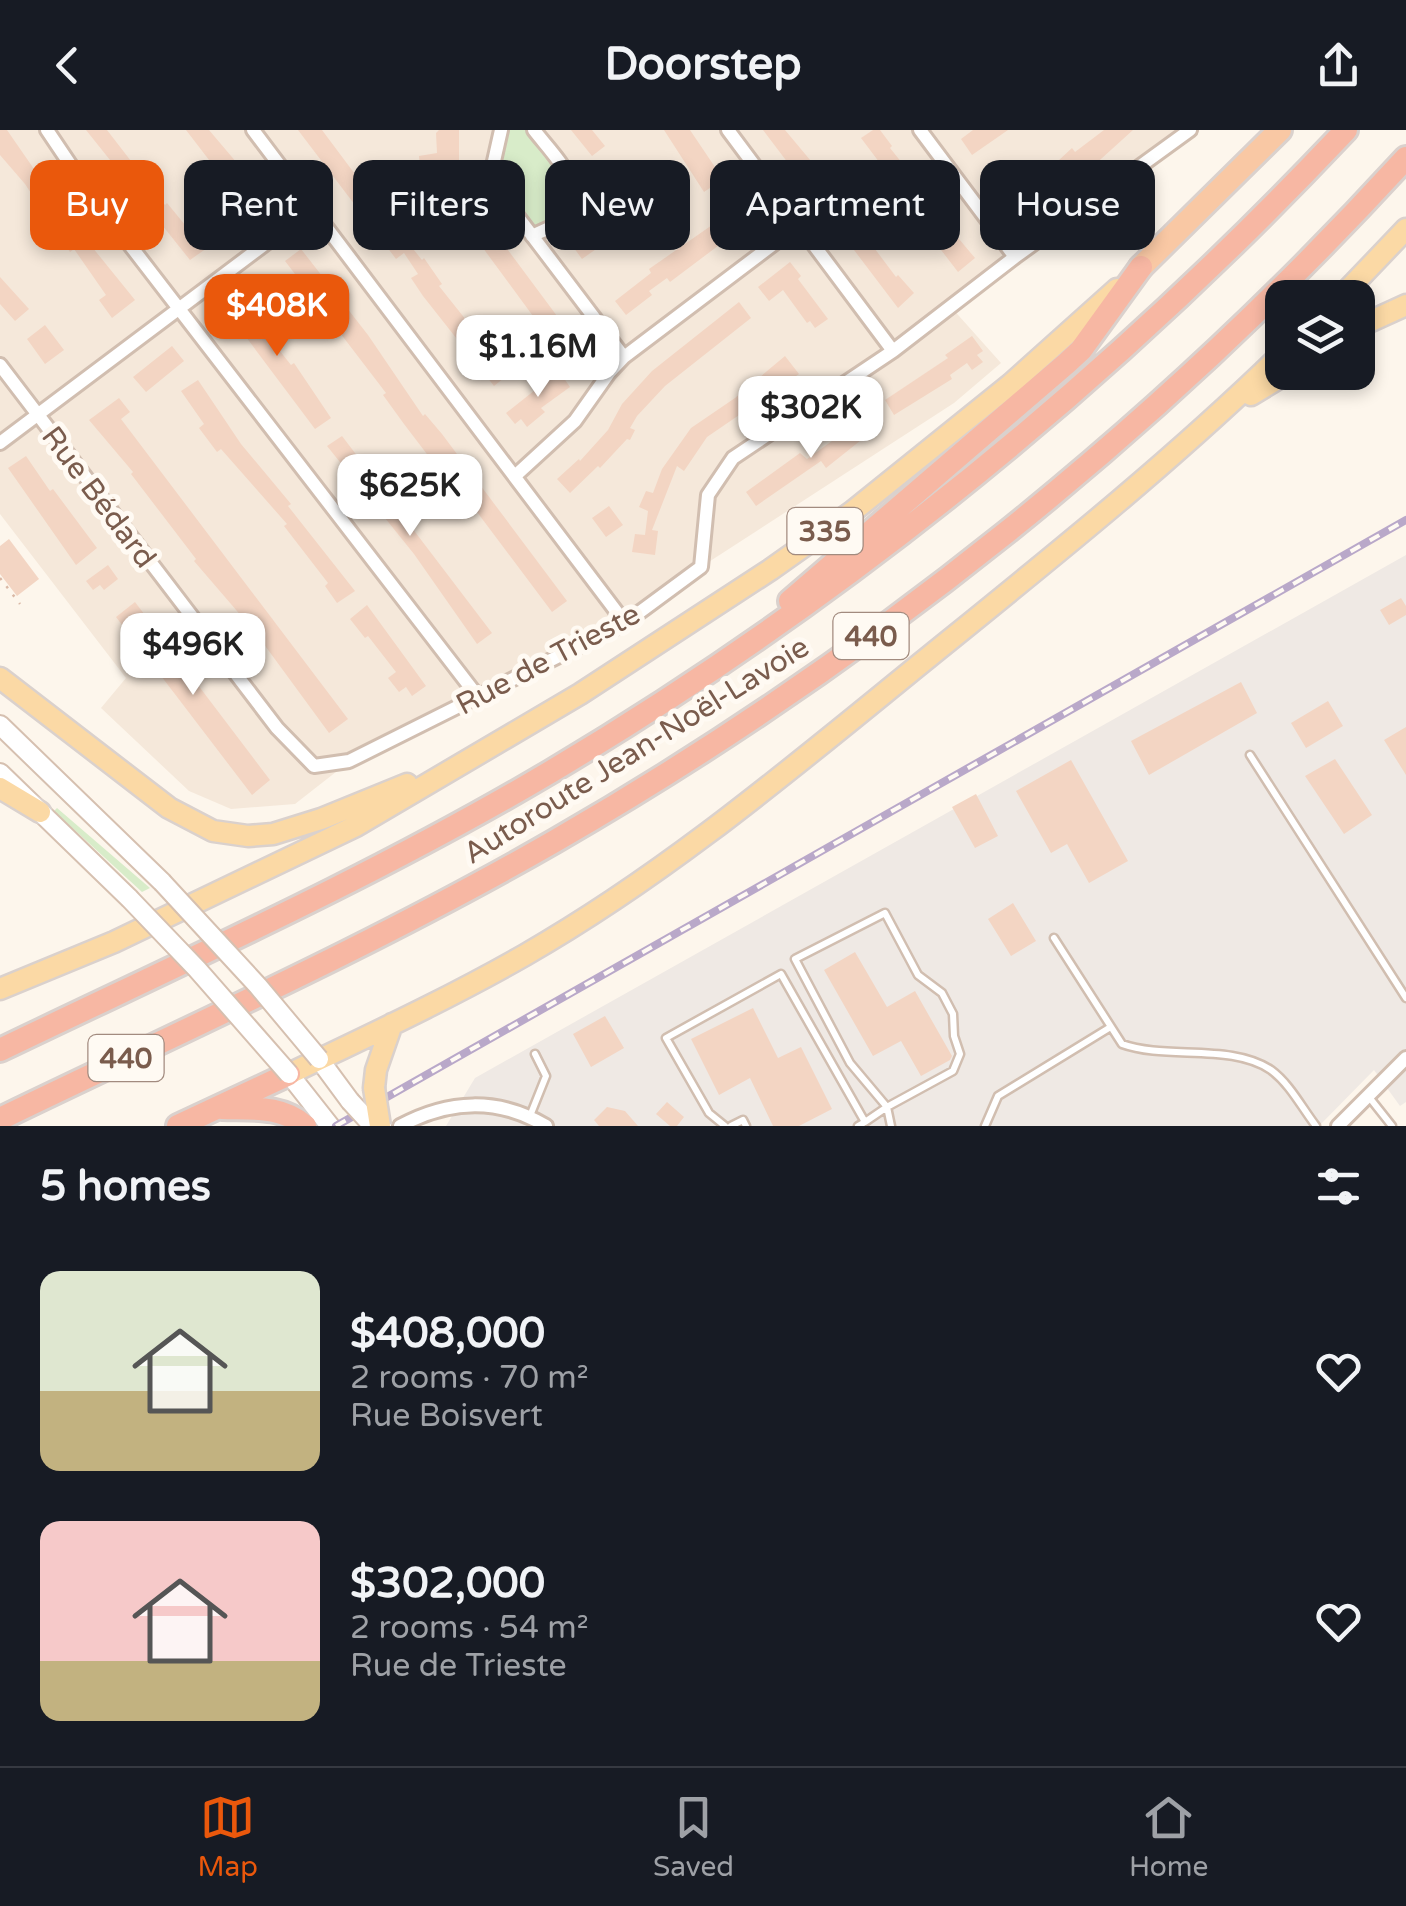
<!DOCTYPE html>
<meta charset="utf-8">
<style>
:root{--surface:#171b24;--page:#20242c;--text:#f1f3f6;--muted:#9ea1a6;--line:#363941;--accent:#ea580c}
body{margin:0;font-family:"Varela Round",sans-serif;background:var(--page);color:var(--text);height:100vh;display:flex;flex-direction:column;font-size:38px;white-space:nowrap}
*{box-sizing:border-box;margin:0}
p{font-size:32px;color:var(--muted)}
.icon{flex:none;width:55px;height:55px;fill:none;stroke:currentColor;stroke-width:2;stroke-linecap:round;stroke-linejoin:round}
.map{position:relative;height:996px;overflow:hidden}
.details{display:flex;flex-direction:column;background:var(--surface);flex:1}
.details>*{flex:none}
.top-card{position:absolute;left:30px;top:30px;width:1348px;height:90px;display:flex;gap:20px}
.controls{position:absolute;left:1265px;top:150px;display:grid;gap:20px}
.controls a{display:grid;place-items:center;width:110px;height:110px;border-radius:20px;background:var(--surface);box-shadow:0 5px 15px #0003;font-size:50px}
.price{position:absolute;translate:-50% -85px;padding:0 22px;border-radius:20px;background:#fff;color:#222;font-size:32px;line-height:65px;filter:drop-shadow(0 2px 5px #0008)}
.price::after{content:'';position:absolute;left:50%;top:60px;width:30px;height:22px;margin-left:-15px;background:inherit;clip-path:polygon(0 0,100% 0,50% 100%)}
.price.current{background:var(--accent);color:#fff}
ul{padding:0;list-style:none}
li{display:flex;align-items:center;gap:30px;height:250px;padding:0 40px}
li span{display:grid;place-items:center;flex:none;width:280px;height:200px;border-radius:20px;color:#555}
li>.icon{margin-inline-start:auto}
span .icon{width:120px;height:120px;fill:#fffc;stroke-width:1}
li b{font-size:42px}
h2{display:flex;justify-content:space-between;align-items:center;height:120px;padding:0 40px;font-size:42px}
.tag{padding:0 35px;border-radius:20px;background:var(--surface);box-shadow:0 5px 15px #0003;font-size:35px;line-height:90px}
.tag.current{background:var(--accent);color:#fff}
header{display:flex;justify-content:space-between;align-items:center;height:130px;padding:0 40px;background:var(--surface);font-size:45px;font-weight:700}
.tab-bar{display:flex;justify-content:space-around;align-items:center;height:140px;border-top:2px solid var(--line);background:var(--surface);font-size:28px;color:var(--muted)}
.tab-bar a{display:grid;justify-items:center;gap:5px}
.tab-bar .current{color:var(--accent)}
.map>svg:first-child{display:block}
</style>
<header><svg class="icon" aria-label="back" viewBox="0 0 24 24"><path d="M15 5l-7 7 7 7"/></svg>Doorstep<svg class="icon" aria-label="share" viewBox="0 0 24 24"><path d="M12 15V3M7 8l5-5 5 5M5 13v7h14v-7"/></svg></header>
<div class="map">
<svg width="1406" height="996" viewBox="0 0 1406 996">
<rect width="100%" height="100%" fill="#fdf6ec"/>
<path fill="#f5e8da" d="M0 0H1190L951 177 1001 233 954 273 701 437 625 493 350 631 295 674 231 679 189 661 101 578 126 548 0 384Z"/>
<path fill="#efe9e4" d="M1406 425V972L1400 976 1374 940 1319 996H446L475 948Z"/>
<path fill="#d8ecc9" d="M501 0H534L573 52 563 90 532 106 492 40Z
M57 678 150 758 142 762 54 681Z"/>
<path fill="#f3d5c3" d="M0 0H7L63 81 135 170 112 188 99 170 106 165 74 119 70 122 25 54 0 25Z
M86 0H107L165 75 167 73 190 101 193 99 207 118 190 130Z
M186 0H209L237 33 264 74 240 90 230 75 239 69Z
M298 0H322L381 79 422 130 424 128 442 154 439 156 509 244 494 256 423 166 411 148 418 144 404 123 396 129Z
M439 0H459V65H439V35L420 37 419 26 437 23 436 3Z
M571 0H592L605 16 592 26Z
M664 0H690L723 49 704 62Z
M763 0H785L826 49 824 51 896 147 898 145 914 163 898 178Z
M873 0H880L892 16 890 18 935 74 932 77 975 128 958 142 928 103 934 99 917 79 913 82 904 72 907 69 861 8Z
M973 0H1008L972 25 961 9Z
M1104 0H1133L1080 48 1076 43 1018 90 1006 73 1032 55 1072 18 1075 22Z
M626 34 645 38 630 101 611 96Z
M748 70 759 85 670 152 667 148 649 161 652 165 626 185 615 171 651 143 649 139Z
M473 73 557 186 541 197 458 84Z
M598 94 609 110 582 129 571 114Z
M301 119 368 205 423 286 425 284 442 304 567 471 552 482 456 354 452 357 404 294 383 265 386 263 285 131Z
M790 132 801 146 798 149 828 189 815 198 810 191 807 193 783 160 769 171 758 157Z
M0 147 29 179 15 191 0 174Z
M249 160 264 178 253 187 291 235 294 233 331 288 315 299 225 179Z
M739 172 751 188 665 256 637 286 630 298 635 300 630 310 627 309 600 338 598 336 570 363 557 349 579 329 580 331 608 300 622 274 652 241Z
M45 195 64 220 45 234 27 209Z
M582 206 593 221 566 241 555 227Z
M972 206 983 221 977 225 983 232 972 240 967 233 950 245 952 249 894 285 885 270 948 228 945 225Z
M172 216 184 231 146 262 133 247Z
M785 226 799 244 707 307 684 341 677 336 652 400 658 401 655 425 632 422 635 404 645 405 648 381 639 377 646 361 653 363 662 339 691 298 735 268Z
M559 241 570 257 541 278 545 282 527 297 521 289 515 294 506 283Z
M198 250 241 314 291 374 288 376 355 461 337 473 325 456 328 453 284 396 287 394 221 319 217 322 199 298 204 294 181 261Z
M119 268 130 282 121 289 348 589 329 603 255 502 194 431 196 429 131 344 133 342 89 290Z
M863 282 875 299 826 338 821 331 756 376 746 362 800 323 807 329 857 293 854 289Z
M342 306 492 503 477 514 414 424 327 316Z
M26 326 50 361 53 359 97 418 76 435 8 338Z
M609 376 623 395 606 407 592 388Z
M9 409 39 449 17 466 0 444V416Z
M108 435 118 449 104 460 100 455 93 460 86 451Z
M1401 468 1406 476V485L1389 495 1380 480Z
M135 472 270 650 252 665 116 487Z
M367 475 426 556 412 566 406 557 399 562 388 548 396 542 368 506 365 508 350 489Z
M1241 552 1257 583 1149 645 1131 611Z
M1328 571 1343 596 1306 618 1291 593Z
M1406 597V645L1384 610Z
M1335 629 1372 685 1344 704 1305 646Z
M1071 630 1128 731 1089 753 1067 714 1051 723 1016 661Z
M976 664 998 706 975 718 952 677Z
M1013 773 1036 811 1011 826 988 789Z
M855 822 887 877 915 861 952 926 950 930 921 946 901 911 873 926 824 840Z
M753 878 778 928 801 917 832 979 799 996H773L750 948 719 965 691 909Z
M605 886 624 918 591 937 573 904Z
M667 972 684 987 677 996H670L656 984Z
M607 977 625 981 638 996H599L594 990Z"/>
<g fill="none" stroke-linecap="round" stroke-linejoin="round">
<defs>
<path id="service" d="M1250 625 1406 868
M1054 808 1122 914C1166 930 1232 913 1271 940 1290 954 1302 978 1316 996
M1369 967 1392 996
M530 986 546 946 535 924
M865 992 887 977 850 933 795 829 885 783 918 845 942 863 953 884 954 906 960 924 953 941 887 977 891 996
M725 996 709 983 666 908 781 844 865 992 858 996
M731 996 743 990 746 996
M985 996 998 966 1109 898"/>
<path id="minor" d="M47 0 86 58 478 567
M253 0 625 493
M501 0 492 40 512 79 624 227
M728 0 893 221
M920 0 1015 127
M532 106C541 101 554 97 561 91 595 62 552 24 534 0
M0 235 277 598 314 636 349 631 625 493 701 437 708 365 733 328 893 221 1015 127 1190 0
M0 313 313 78
M515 346 575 291 609 243 624 227 800 94
M400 996C448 970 498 967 546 996
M1338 996 1406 928"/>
<path id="secondary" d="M0 595 162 752
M0 643 129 768
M319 929 350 971
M289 944 330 996"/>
<path id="primary" d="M1340 168 1406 99
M1358 197 1406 175
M1251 265 1289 242
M0 548 169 678 213 701 248 706 273 704 321 689 407 654
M0 658 40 682
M0 859 114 812 356 696 580 564 770 440 852 382 1011 254 1117 159
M289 944C368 906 448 869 525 825 663 746 786 643 909 543 1036 440 1165 338 1282 224
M374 958 376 940 392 894"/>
<path id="trunk" d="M1141 137 1280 0"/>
<path id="motorway" d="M790 471 1067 233 1081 220 1141 137
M0 920C185 831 375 746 552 641 847 465 1111 249 1346 0
M222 978C252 979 281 975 305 996
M0 989C186 899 376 814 555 711 871 529 1160 297 1406 28
M178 996 289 944"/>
</defs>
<use href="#service" stroke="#d1beb0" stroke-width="11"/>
<use href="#minor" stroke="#d1beb0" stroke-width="18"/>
<use href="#secondary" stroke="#d6c0b0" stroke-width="22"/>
<use href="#primary" stroke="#dad1cd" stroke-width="25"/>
<use href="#trunk" stroke="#dad1cd" stroke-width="28"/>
<use href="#motorway" stroke="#dad1cd" stroke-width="28"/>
<path stroke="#d9b8a5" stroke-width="2.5" stroke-dasharray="2.5 8" stroke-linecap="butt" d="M0 448 20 474"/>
<use href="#service" stroke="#fff" stroke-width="6"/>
<use href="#minor" stroke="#fff" stroke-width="12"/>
<use href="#secondary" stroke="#fff" stroke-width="18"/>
<use href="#primary" stroke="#fbd9a5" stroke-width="20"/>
<use href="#trunk" stroke="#f9c8a4" stroke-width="22"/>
<use href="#motorway" stroke="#f7b7a3" stroke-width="22"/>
<defs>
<path id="rail" d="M336 996 1406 390"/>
</defs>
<use href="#rail" stroke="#b9a8c9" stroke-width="8"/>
<use href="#rail" stroke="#fffaf3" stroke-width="4" stroke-dasharray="11" stroke-linecap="butt"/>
<defs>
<path id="secondary-bridge" d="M162 752 258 856 319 929
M129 768 197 839 289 944
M350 971 373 996"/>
<path id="primary-bridge" d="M374 958 380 996"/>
</defs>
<use href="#secondary-bridge" stroke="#d6c0b0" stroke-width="22" stroke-linecap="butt"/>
<use href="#primary-bridge" stroke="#dad1cd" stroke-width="25" stroke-linecap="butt"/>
<use href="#secondary-bridge" stroke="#fff" stroke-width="18"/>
<use href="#primary-bridge" stroke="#fbd9a5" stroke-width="20"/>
</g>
<g text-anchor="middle" stroke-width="10" stroke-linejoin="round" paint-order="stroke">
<g fill="#fffaf3" stroke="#a28b7f" stroke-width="2.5">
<rect x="787.5" y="378" width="75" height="46" rx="8"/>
<rect x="833.5" y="483" width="75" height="46" rx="8"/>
<rect x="88.5" y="905" width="75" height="46" rx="8"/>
</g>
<g font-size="28" font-weight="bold" fill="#7a5c4d">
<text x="825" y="411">335</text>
<text x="871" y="516">440</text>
<text x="126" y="938">440</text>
</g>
<g font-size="30" fill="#7a5c4d" stroke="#fffaf3">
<text transform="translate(99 367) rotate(53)" y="10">Rue Bédard</text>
<text transform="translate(548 529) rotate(-28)" y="10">Rue de Trieste</text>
<text transform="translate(636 620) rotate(-32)" y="10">Autoroute Jean-Noël-Lavoie</text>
</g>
</g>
</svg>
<div class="controls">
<a><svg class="icon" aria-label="layers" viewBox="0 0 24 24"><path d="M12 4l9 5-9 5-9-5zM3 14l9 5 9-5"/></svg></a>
</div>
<b class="price current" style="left:277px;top:229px">$408K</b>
<b class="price" style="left:538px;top:270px">$1.16M</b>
<b class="price" style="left:811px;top:331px">$302K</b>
<b class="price" style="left:410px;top:409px">$625K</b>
<b class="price" style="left:193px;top:568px">$496K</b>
<div class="top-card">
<a class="tag current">Buy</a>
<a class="tag">Rent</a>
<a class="tag">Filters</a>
<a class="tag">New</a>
<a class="tag">Apartment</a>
<a class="tag">House</a>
</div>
</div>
<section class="details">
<h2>5 homes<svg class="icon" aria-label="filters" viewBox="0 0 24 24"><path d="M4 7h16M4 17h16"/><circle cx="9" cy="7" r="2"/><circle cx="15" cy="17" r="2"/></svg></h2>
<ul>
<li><span style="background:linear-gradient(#dfe7d0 60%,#c2b280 0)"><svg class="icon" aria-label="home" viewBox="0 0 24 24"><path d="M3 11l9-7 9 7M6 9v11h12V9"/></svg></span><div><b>$408,000</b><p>2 rooms · 70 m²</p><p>Rue Boisvert</p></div><svg class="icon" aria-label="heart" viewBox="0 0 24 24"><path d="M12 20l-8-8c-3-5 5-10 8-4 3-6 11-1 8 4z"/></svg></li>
<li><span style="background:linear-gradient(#f6c9c9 70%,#c2b280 0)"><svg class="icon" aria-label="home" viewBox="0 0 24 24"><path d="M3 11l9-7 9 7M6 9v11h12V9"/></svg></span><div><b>$302,000</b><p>2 rooms · 54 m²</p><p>Rue de Trieste</p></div><svg class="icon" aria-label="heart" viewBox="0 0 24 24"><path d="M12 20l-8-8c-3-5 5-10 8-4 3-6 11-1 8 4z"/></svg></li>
</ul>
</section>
<nav class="tab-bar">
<a class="current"><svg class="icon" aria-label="map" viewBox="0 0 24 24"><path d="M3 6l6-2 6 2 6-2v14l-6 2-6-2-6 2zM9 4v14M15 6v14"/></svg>Map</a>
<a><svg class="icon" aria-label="saved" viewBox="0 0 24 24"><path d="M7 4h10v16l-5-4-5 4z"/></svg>Saved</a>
<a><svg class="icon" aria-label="home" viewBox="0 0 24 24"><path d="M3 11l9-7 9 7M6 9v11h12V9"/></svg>Home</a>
</nav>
